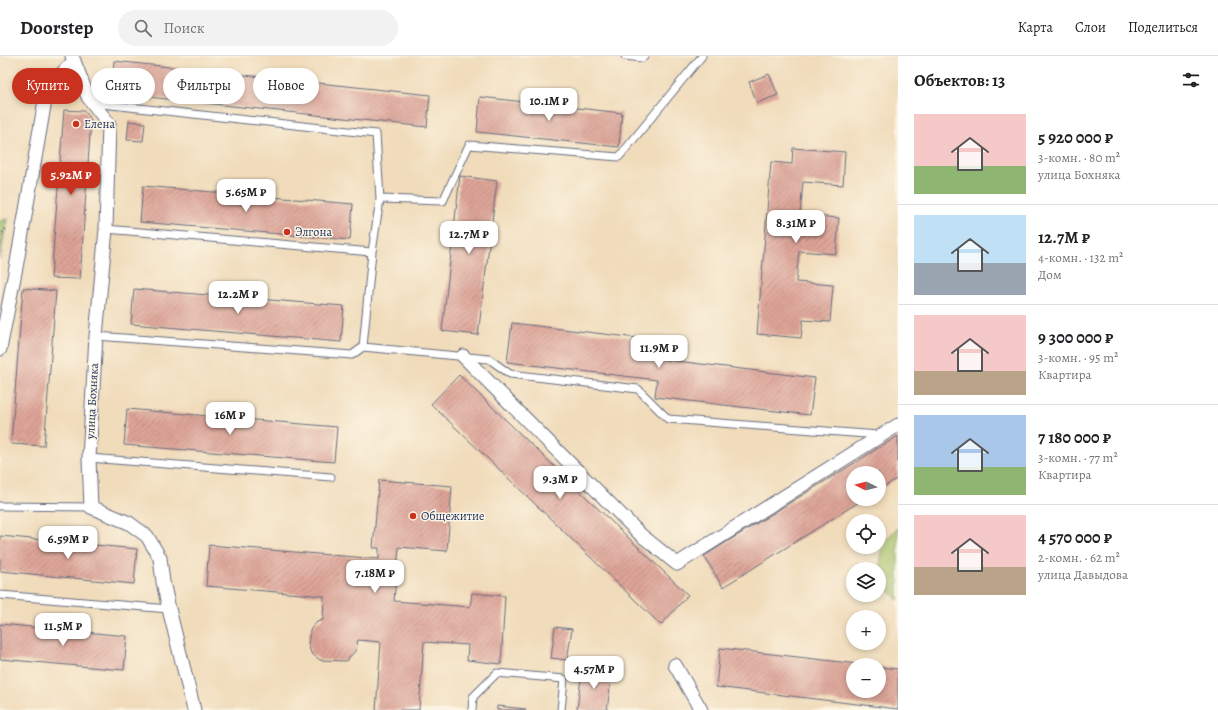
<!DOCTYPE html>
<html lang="ru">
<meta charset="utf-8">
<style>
:root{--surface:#fff;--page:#f2f2f2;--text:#202124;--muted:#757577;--line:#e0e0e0;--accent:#c8321e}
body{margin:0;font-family:Alegreya,serif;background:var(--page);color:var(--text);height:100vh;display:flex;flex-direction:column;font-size:15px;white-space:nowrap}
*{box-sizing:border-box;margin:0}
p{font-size:13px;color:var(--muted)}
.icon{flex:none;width:22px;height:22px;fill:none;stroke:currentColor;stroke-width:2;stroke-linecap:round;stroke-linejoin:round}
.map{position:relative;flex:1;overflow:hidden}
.drawer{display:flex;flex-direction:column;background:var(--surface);width:320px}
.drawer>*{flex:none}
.top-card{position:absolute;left:12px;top:12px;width:380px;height:36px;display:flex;gap:8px}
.needle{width:26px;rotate:276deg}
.buttons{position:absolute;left:846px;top:410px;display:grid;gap:8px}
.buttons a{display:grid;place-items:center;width:40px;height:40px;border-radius:50%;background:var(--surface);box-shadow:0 2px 6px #0003;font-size:20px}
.price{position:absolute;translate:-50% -34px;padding:0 9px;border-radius:8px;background:#fff;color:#222;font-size:13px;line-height:26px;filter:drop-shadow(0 1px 2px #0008)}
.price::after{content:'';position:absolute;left:50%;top:24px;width:12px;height:9px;margin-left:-6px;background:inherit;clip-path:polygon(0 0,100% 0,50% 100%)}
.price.on{background:var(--accent);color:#fff}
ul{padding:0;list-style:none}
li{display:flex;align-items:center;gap:12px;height:100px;padding:0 16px}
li+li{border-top:1px solid var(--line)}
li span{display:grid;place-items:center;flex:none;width:112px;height:80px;border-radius:0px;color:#555}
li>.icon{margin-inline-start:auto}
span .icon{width:48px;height:48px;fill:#fffc;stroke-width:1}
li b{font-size:17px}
h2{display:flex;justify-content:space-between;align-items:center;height:48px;padding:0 16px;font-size:17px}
.chip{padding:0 14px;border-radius:18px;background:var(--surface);box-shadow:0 2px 6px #0003;font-size:14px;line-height:36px}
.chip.on{background:var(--accent);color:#fff}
header{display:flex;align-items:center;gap:24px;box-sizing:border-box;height:56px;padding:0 20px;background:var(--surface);border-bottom:1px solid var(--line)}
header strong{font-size:19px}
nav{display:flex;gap:22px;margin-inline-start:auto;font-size:14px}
.search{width:280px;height:36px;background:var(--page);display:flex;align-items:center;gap:10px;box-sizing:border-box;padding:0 14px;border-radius:22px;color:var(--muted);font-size:15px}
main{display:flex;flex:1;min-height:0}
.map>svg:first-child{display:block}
</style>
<header>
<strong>Doorstep</strong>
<div class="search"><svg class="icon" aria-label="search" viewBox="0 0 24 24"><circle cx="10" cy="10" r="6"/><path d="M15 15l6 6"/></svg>Поиск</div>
<nav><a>Карта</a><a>Слои</a><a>Поделиться</a></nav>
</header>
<main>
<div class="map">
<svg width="898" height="654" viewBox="0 0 898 654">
<defs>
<pattern id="park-dots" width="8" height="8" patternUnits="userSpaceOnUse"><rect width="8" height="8" fill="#a5c067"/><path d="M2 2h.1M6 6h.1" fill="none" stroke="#869c58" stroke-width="1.8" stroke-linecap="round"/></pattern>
<pattern id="building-hatch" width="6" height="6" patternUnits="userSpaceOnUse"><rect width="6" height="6" fill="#dea498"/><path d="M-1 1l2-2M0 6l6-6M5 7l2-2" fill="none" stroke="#b3867f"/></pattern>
</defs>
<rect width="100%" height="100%" fill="#fcf5e5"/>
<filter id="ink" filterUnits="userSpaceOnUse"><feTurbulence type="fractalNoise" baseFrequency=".025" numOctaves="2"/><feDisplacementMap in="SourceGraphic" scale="8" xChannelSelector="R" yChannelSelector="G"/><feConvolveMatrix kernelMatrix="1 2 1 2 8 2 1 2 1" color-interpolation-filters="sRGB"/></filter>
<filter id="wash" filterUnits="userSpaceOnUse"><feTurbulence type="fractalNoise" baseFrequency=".012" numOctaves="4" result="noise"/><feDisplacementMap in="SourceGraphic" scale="16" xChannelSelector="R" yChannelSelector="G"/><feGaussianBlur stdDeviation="0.9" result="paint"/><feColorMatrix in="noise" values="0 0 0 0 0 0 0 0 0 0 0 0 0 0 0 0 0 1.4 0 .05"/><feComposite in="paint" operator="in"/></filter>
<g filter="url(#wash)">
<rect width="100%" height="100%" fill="#f0dbba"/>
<path fill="url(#park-dots)" stroke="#607862" d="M7 163 0 203V165Z"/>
<path fill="#a5c067" stroke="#607862" d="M898 472V544C894 540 890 537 887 532 880 521 879 501 884 489 886 483 893 476 898 472Z"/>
<g id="blocks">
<path fill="url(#building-hatch)" d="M114 5 430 39 427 71 111 37Z
M769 18 778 39 757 47 749 26Z
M480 41 622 57 619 91 477 76Z
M64 54 85 55 91 64 80 223 51 222Z
M129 65 145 67 143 85 127 84Z
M793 92 845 96 843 129 803 126 800 159 839 162 836 198 799 195 796 226 833 229 830 266 803 264 801 282 757 278 771 106 792 108Z
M460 120 497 125 478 279 442 275Z
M143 130 353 148 350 184 140 166Z
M23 232 56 235 44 390 11 388Z
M134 233 344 250 341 286 131 268Z
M512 267 662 285 660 303 815 322 810 359 655 341 657 324 507 306Z
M459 319 688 539 661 569 431 348Z
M127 353 337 371 334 406 124 389Z
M898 380V422L879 434V417H853V443H864L723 531 704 500Z
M379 424 452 430 447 495 399 491 394 545 470 551 472 537 505 540 501 608 467 604 468 589 424 586 419 654H376L381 586 358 584 356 594 346 605 320 604 311 597 308 588 310 574 317 566 323 564 324 540 206 530 209 489 379 503V492H373Z
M0 480 137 493 134 528 0 515Z
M0 568 127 580 124 614 0 603Z
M555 571 572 573 567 604 551 602Z
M720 592 858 608V609H853V635H879V611L898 613V653L716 631Z
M582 613 612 616 607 654H577Z
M497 650 526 653V654H497Z"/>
</g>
</g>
<g filter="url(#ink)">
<use href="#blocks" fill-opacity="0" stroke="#666b7e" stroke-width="1"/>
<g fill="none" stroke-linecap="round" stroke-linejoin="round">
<defs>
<path id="lane" d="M625 0 642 2 645 0
M93 47 376 78 380 143 372 196 363 291 352 299 96 280
M380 143 443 145 469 89 619 101 702 0
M106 173 372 196
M363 291 489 303 510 318 638 333 668 363 879 379
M89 402 331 421
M0 450 91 451
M0 539 169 553
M472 654 473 641 497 617 564 623 561 654"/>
<path id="street" d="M74 5 88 41 109 68 106 173 96 280 89 402 91 451 129 467 147 480 160 502 163 526 169 553 194 654
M0 293 17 206 47 33 74 5 72 0
M463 300 641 479 677 508 898 369
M675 609 701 654"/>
</defs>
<use href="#lane" stroke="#666b7e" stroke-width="9"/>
<use href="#street" stroke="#666b7e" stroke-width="15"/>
<path stroke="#666b7e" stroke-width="2.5" stroke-dasharray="1 3" stroke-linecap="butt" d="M0 180 7 171"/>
<use href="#lane" stroke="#fff" stroke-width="7"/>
<use href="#street" stroke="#fff" stroke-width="13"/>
</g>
</g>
<g fill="#c8321e" stroke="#fcf5e5" stroke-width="1.5">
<circle cx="76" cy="68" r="4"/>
<circle cx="287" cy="176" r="4"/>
<circle cx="413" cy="460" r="4"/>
</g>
<g text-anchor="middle" stroke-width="3" stroke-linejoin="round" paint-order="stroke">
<g font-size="12" fill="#1b2f5e" stroke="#fcf5e5" text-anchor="start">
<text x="84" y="72">Елена</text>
<text x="295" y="180">Элгона</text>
<text x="421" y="464">Общежитие</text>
</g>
<g font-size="12" fill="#1b2f5e" stroke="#fcf5e5">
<text transform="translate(92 345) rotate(-87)" y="4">улица Бохняка</text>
</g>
</g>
</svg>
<div class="buttons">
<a><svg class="needle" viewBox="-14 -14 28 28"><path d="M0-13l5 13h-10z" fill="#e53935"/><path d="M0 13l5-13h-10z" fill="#757577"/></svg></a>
<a><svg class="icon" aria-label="locate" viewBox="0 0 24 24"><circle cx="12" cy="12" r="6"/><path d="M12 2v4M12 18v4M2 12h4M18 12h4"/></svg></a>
<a><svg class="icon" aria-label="layers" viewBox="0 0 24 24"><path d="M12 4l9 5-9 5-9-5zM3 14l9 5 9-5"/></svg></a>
<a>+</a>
<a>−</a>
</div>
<b class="price" style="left:549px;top:66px">10.1M ₽</b>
<b class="price on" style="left:71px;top:140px">5.92M ₽</b>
<b class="price" style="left:246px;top:157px">5.65M ₽</b>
<b class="price" style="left:796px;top:188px">8.31M ₽</b>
<b class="price" style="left:469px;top:199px">12.7M ₽</b>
<b class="price" style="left:238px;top:259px">12.2M ₽</b>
<b class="price" style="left:659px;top:313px">11.9M ₽</b>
<b class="price" style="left:230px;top:380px">16M ₽</b>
<b class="price" style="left:560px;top:444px">9.3M ₽</b>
<b class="price" style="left:68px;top:504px">6.59M ₽</b>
<b class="price" style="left:375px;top:538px">7.18M ₽</b>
<b class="price" style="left:63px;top:591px">11.5M ₽</b>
<b class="price" style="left:594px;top:634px">4.57M ₽</b>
<div class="top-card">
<a class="chip on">Купить</a>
<a class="chip">Снять</a>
<a class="chip">Фильтры</a>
<a class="chip">Новое</a>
</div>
</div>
<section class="drawer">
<h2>Объектов: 13<svg class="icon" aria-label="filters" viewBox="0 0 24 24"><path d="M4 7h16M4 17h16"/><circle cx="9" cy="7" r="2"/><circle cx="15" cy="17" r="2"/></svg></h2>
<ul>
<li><span style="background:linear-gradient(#f6c9c9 65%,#8fb573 0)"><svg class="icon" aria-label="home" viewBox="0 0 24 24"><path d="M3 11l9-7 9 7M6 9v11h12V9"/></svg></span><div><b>5 920 000 ₽</b><p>3-комн. · 80 m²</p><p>улица Бохняка</p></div></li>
<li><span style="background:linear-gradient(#bfe0f5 60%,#9aa5b1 0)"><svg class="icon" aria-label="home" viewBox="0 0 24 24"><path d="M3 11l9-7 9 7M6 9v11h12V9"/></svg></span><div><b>12.7M ₽</b><p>4-комн. · 132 m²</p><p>Дом</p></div></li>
<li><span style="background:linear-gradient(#f6c9c9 70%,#b9a48a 0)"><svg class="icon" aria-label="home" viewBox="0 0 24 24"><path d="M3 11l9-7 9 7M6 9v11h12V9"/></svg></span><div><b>9 300 000 ₽</b><p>3-комн. · 95 m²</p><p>Квартира</p></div></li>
<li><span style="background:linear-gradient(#a9c7e8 65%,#8fb573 0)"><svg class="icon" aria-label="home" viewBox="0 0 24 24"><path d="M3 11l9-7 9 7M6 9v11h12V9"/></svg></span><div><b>7 180 000 ₽</b><p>3-комн. · 77 m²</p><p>Квартира</p></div></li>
<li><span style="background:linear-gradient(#f6c9c9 65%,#b9a48a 0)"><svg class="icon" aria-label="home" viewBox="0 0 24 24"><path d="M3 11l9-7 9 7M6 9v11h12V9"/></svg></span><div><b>4 570 000 ₽</b><p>2-комн. · 62 m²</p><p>улица Давыдова</p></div></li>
</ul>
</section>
</main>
